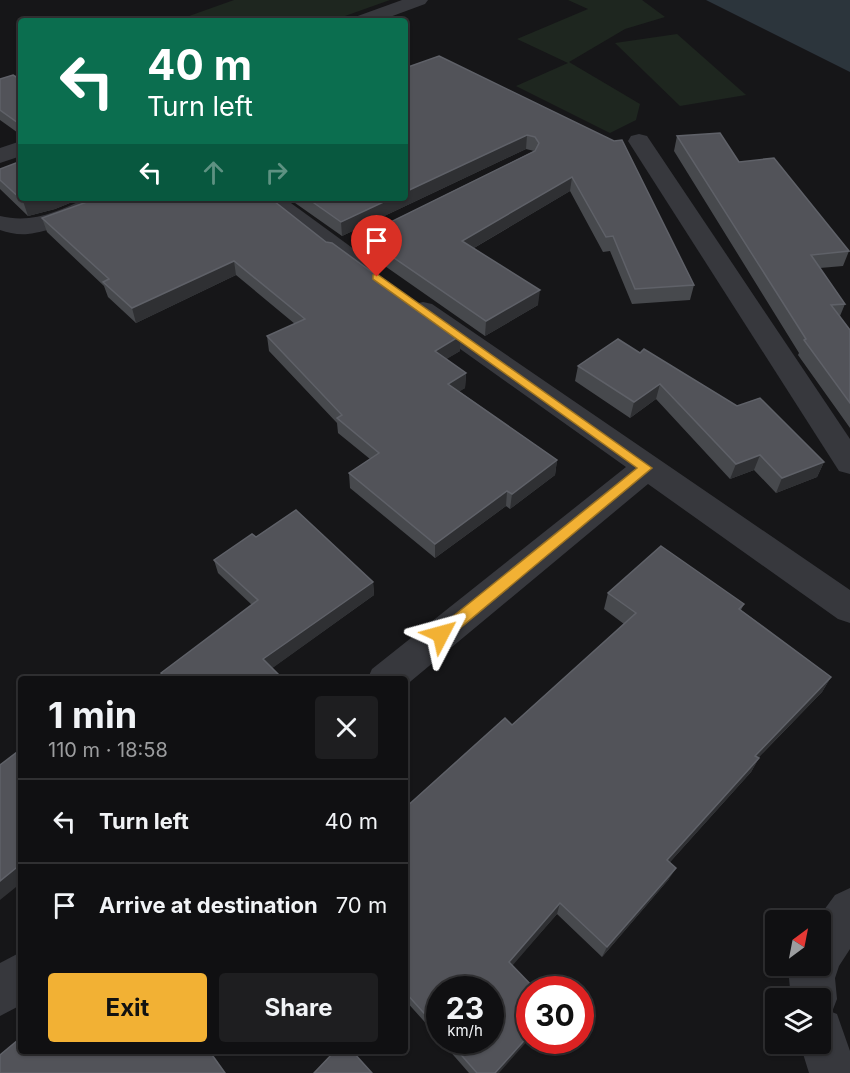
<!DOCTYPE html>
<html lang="en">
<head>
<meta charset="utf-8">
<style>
	:root { --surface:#101012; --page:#1e1e20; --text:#f1f3f6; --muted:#9c9d9f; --line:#303032; --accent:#f2b134 }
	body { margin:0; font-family:Inter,sans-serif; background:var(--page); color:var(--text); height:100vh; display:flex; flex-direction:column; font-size:22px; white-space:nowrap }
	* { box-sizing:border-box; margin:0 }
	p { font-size:20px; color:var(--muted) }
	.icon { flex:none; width:33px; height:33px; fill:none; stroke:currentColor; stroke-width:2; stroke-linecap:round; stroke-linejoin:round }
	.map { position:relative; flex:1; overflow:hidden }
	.details { position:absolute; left:18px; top:676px; width:390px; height:378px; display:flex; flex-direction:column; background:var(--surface); border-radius:6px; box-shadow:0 2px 4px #0004,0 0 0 2px var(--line) }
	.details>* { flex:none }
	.banner { position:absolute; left:18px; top:18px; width:390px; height:183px; border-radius:6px; box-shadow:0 2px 4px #0004,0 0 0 2px var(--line); background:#0b6e4f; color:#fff; overflow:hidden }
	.needle { width:39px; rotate:32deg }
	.buttons { position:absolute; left:765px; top:910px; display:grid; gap:12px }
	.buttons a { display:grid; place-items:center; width:66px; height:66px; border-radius:6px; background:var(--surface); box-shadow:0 2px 4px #0004,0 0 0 2px var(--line); font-size:30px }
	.speed { position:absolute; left:426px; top:976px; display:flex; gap:12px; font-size:30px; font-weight:700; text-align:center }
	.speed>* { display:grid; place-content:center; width:78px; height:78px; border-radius:50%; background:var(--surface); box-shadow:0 2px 4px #0004,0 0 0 2px var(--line); line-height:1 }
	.speed small { font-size:15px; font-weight:400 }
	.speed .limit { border:9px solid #d22; background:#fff; color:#111 }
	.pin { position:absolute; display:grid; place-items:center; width:51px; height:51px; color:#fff; margin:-62px -26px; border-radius:50% 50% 50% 0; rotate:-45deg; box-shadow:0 0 6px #0007 }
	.pin .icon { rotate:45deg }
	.me { position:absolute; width:66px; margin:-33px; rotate:51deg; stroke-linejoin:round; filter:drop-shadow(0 0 4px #0008) }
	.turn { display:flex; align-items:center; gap:21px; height:126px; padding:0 30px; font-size:27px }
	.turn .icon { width:78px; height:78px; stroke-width:2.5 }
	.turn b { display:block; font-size:42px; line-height:51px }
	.lanes { display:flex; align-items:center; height:57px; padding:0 30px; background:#0003; justify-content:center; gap:30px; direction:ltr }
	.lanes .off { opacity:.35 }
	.round { display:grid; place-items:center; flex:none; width:63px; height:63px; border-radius:6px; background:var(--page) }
	.headline { display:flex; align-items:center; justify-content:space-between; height:102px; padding:0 30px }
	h1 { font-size:36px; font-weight:700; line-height:45px }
	.cta { display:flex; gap:12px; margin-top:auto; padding:12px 30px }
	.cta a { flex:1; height:69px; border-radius:6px; background:var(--accent); color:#111; font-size:24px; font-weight:700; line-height:69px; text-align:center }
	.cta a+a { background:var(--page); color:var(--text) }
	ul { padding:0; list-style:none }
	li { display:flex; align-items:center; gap:18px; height:84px; padding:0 30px; border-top:2px solid var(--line) }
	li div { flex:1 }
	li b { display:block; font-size:22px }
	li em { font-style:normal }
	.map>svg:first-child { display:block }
	.green { fill:#1e261f }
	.water { fill:#2c353c }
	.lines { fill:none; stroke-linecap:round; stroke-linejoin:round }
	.minor { fill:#37383d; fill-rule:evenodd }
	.tertiary { fill:#37383d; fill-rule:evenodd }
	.wall { fill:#47494d }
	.shaded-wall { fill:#2f3033 }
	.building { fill:#525359; stroke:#5f6168; stroke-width:1.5 }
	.route { fill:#f2b134; stroke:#9d7322; stroke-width:1.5 }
</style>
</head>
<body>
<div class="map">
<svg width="850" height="1073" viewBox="0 0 850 1073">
	<rect width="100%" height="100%" fill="#161618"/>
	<g class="green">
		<path d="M234,0H390L331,21H175Z"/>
		<path d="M568,0H642L665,17L625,29L569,62L640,104L636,120L610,133L516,86L568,63L517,39L588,9Z"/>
		<path d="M677,34L746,95L680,106L615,43Z"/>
	</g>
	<path class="water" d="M706,0H850V72Z"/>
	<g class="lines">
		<g class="minor">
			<path d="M639,134L647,136L850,439V474L839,471L628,141L631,136Z"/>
			<path d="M87,198H119C109,213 47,232 28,234C18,235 9,233 0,230V216C33,224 58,211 87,198Z"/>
			<path d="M257,198H284L373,263L377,268L373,273L364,276L355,273L261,203Z"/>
			<path d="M423,302L432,304L850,590V623L838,619L648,484L405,686V680H367L372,669L626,467L414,316L410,310L414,304Z"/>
			<path d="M850,888V949L839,966L835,978L837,999L832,1012L837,1014L850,1051V1073H809L800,1044H820V999H791L789,978L793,966H820V921H816L835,895Z"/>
			<path d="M21,952V1005L0,1016V963Z"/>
		</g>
		<g class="tertiary">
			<path d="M402,0H428L425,4L379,21H353L355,17Z"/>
			<path d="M21,141V156L0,163V148Z"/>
		</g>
	</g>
	<g class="wall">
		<path d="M405,68L614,141L694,285L690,300L632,304L610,251L603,252L570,191L474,248L538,305L485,336L362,250V236L534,151L526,149L342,236L288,198H405Z"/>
		<path d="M0,79L21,80V135L0,120Z"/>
		<path d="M677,136L739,162L849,251L843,266L820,268L845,304L840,316L850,330V428L798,355L799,353L674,151Z"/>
		<path d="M0,169L21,198H82L55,209L28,216L0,189Z"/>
		<path d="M98,198L460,351L446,359L466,373L465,388L459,391L557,460L555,475L510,509L506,506L435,558L350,488L349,473L370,459L338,433L337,423L269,351L267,336L295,324L236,275L136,323L108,297L104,286L47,232L42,218Z"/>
		<path d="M640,353L824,462L817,477L776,493L754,470L730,479L656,399L630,418L575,381L578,366Z"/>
		<path d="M256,537L373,582L374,595L272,668L280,680H164L161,673L252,605L218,573L214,560Z"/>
		<path d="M608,593L744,604L741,610L831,677L822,692L758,758H759L751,772L670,862L669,879L602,957L557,914L512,965L499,1073H469L441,1041H490L440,990V1039L405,1000V808L512,725L624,624L604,609Z"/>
	</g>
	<g class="shaded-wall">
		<path d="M527,135L526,149L342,236L341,222L392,198H405V192Z"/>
		<path d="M572,177L570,191L462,255V241Z"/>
		<path d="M36,198H82L55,209L28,216L23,201Z"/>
		<path d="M234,261L236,275L136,323L132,308Z"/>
		<path d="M540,290L538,305L485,336L486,321Z"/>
		<path d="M460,336V351L435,366V351Z"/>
		<path d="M466,373L465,388L448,399V384Z"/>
		<path d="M660,384L656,399L630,418L634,402Z"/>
		<path d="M760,455L754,470L730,479L736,464Z"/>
		<path d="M557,460L555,475L510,509L512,494Z"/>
		<path d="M824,462L817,477L776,493L782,478Z"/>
		<path d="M507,491L506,506L435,558V544Z"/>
		<path d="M373,582L374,595L267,672L263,659Z"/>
		<path d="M278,674L280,680H271Z"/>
		<path d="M831,677L822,692L747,769L755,756Z"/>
		<path d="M759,758L751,772L661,872L667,860Z"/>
		<path d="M21,864V883L0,900V881Z"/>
		<path d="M676,868L669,879L602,957L607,947Z"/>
		<path d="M560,903L557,914L507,972L509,962Z"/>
		<path d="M530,1034V1038L499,1073H495Z"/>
		<path d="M210,1052H211L226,1073H225Z"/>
	</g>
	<g class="building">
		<path d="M439,56L614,141L622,140L694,285L635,289L613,236L606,237L572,177L462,241L540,290L486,321L362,236L535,151L539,143L535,137L527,135L405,192V68Z"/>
		<path d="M13,75L21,80V125L0,110V79Z"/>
		<path d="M720,133L739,162L774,158L849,251L811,255L845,304L831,305L850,330V403L804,340L806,339L677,136Z"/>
		<path d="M21,161V198H36L23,201L0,180V169Z"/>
		<path d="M98,198H270L326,242L332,243L460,336L435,351L466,373L448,384L557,460L512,494L507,491L435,544L349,473L379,453L337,418L342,415L267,336L305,319L234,261L132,308L103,282L109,279L42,218Z"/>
		<path d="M307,198H392L341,222Z"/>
		<path d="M618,339L640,353L644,349L737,406L760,398L824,462L782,478L760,455L736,464L660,384L634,402L578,366Z"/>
		<path d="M296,510L373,582L263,659L278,674L271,680H168L161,673L258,600L214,560L252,534L256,537Z"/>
		<path d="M661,546L744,604L739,609L831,677L755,756L759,758L667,860L676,868L607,947L560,903L509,962L536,990H530V1034L495,1073H477L449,1041H490V990H440V1031L405,992V808L505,718L512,725L636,613L608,593Z"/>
		<path d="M21,749V864L0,881V765Z"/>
		<path d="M18,1040L20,1042L21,1041V1052H210L225,1073H0V1055Z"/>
		<path d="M334,1052H353L372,1073H314Z"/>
	</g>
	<path class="route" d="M377,274L652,468L447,639L441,640L436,639L434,634L436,630L637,468L373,279V275Z"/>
</svg>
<div class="buttons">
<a><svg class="needle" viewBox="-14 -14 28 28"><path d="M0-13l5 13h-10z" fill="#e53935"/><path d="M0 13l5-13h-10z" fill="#9c9d9f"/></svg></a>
<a><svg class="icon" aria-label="layers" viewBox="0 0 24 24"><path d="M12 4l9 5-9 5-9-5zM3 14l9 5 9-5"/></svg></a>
</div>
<div class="speed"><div>23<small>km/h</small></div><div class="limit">30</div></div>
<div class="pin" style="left:377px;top:277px;background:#d93025"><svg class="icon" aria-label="arrive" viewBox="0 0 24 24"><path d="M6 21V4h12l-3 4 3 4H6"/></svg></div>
<svg class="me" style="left:441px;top:634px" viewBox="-20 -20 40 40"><path d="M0-17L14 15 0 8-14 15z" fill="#f2b134" stroke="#fff" stroke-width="4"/></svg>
<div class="banner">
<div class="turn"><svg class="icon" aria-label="left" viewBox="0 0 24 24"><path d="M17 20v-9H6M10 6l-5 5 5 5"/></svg><div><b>40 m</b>Turn left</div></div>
<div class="lanes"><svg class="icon" aria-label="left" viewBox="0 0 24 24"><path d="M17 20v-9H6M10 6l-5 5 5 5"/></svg><svg class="icon off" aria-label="ahead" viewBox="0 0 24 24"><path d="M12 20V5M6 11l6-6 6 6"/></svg><svg class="icon off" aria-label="right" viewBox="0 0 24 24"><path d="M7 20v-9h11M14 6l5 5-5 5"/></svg></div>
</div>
<section class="details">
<div class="headline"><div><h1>1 min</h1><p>110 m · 18:58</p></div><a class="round"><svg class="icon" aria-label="close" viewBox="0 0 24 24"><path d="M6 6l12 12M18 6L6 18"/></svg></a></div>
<ul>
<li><svg class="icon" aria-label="left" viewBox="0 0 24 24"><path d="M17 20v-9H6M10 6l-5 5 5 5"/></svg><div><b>Turn left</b></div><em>40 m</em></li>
<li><svg class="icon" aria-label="arrive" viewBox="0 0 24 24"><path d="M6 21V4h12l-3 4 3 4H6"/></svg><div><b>Arrive at destination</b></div><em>70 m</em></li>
</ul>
<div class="cta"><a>Exit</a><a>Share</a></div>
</section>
</div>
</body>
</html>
